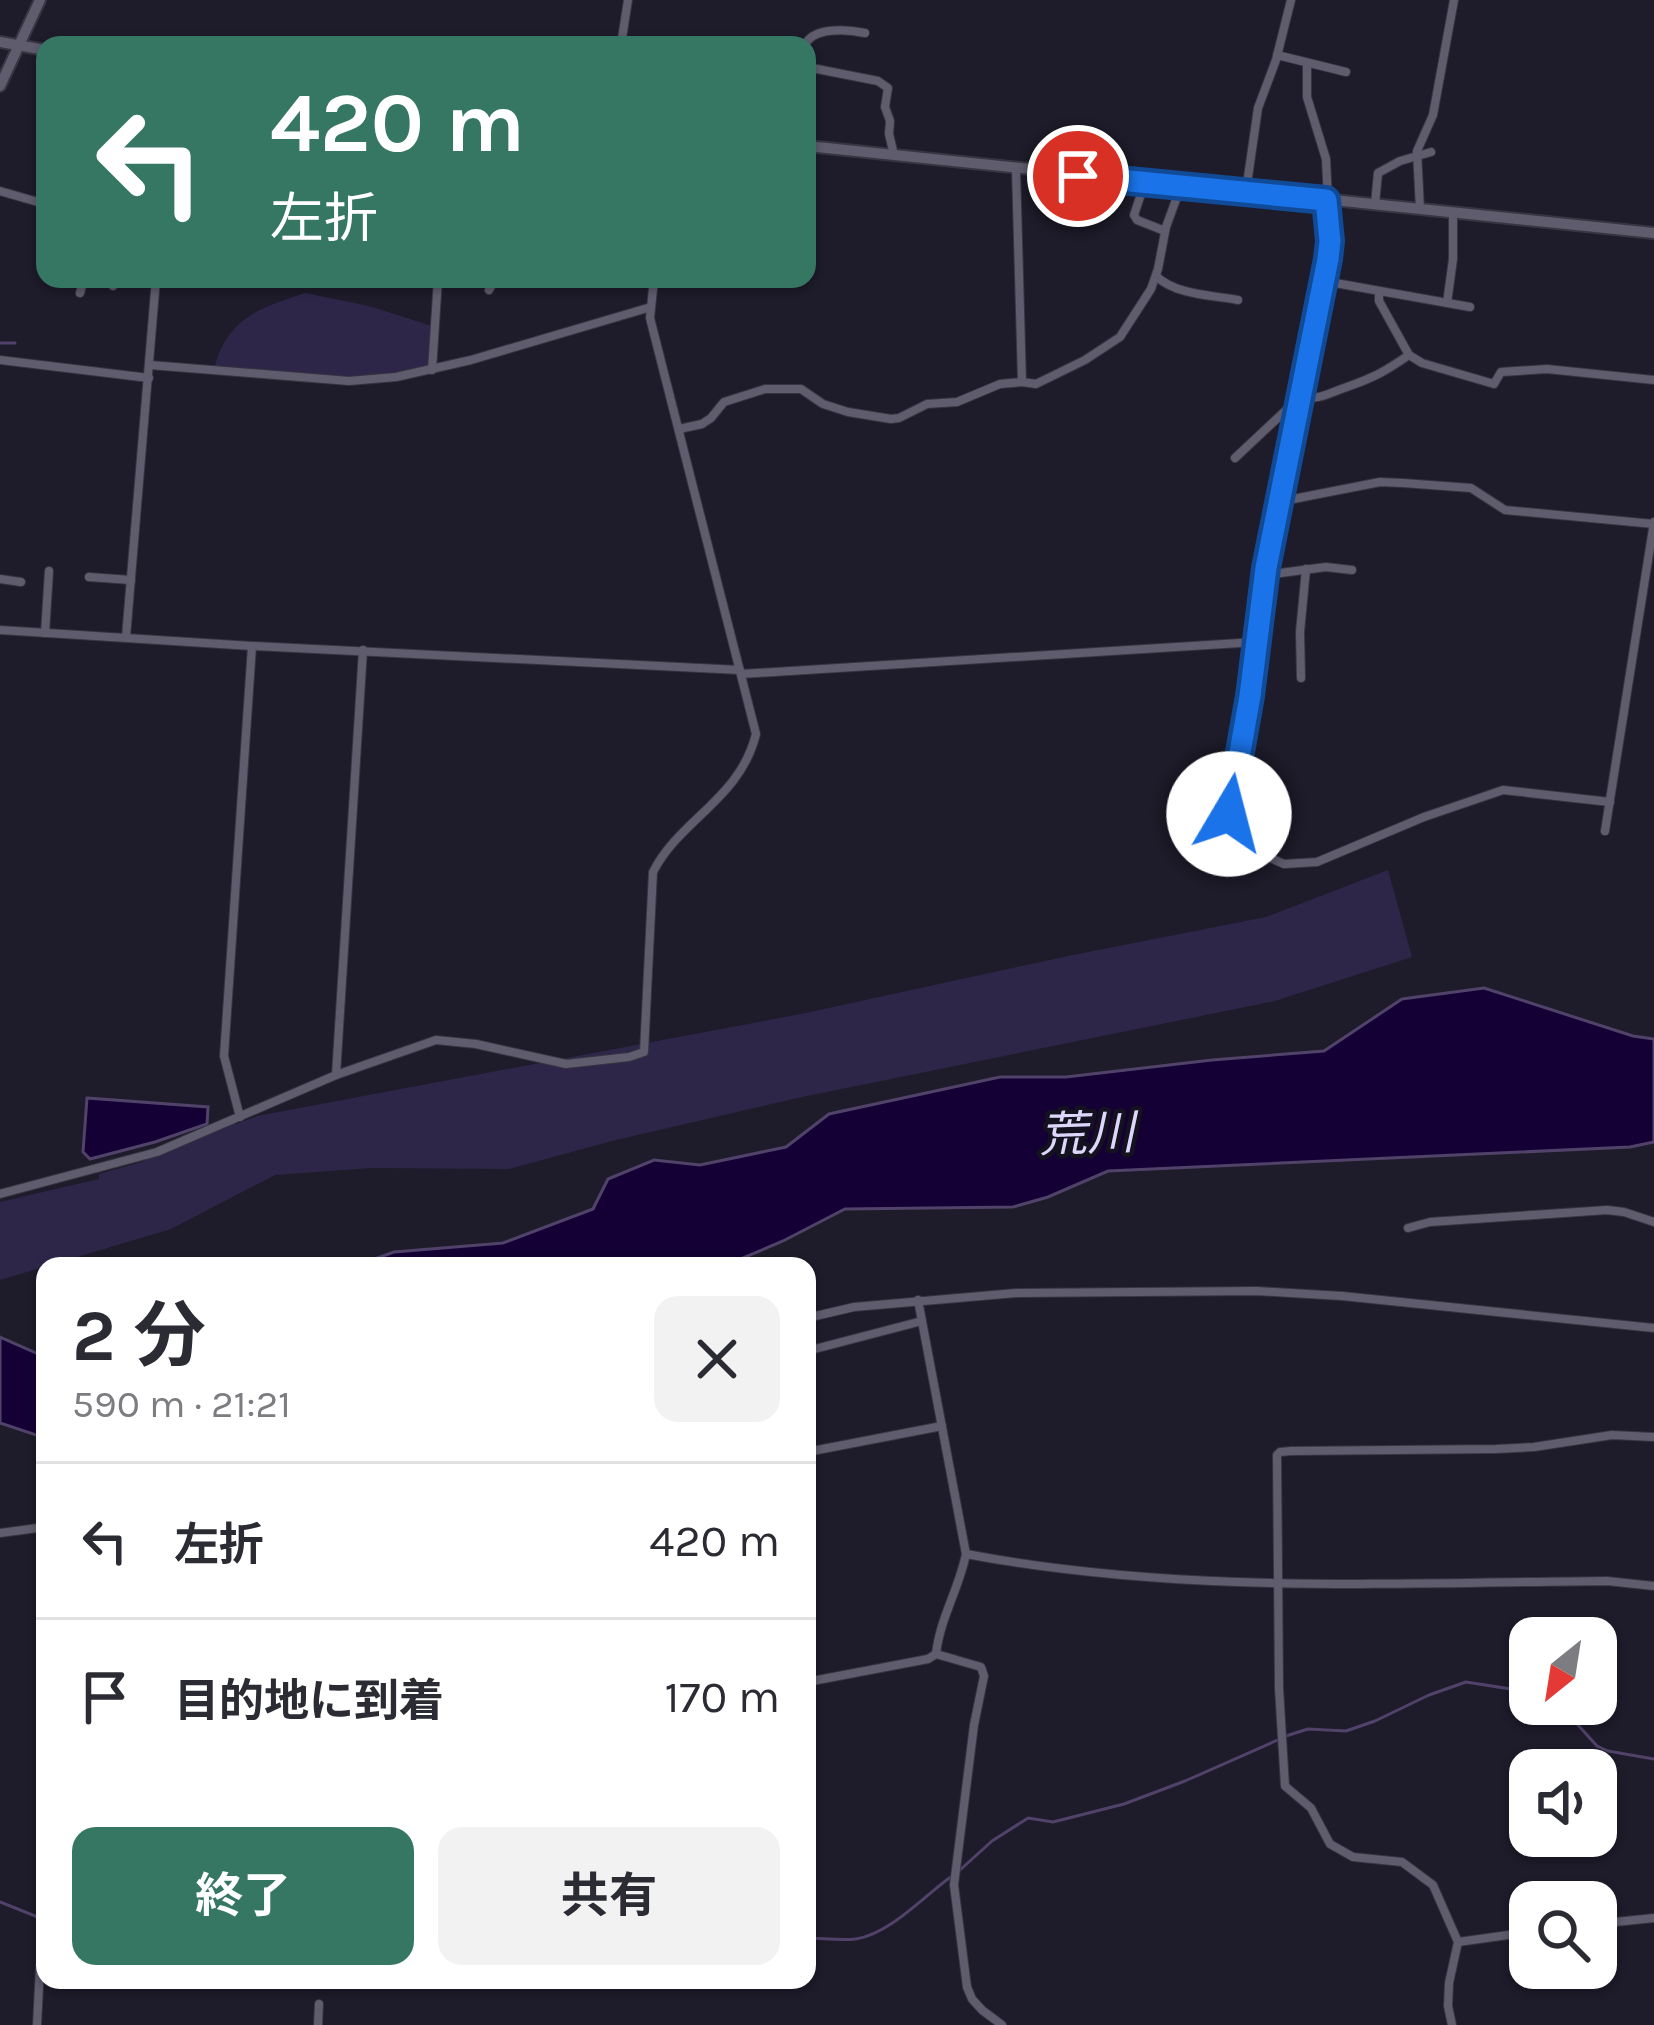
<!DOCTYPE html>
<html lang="ja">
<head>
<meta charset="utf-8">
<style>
	:root { --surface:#fff; --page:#f2f2f3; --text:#2b2b33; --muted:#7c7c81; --line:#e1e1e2; --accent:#367764 }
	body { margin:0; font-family:Karla,"Noto Sans JP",sans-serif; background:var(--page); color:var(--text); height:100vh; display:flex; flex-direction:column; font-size:45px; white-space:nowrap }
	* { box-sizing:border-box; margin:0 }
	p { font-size:39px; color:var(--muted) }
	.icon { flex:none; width:66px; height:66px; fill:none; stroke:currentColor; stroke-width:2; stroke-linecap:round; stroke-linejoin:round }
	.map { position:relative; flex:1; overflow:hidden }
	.panel { position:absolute; left:36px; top:1257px; width:780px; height:732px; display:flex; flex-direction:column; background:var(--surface); border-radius:24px; box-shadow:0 3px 9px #0004 }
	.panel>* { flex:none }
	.banner { position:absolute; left:36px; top:36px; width:780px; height:252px; border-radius:24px; box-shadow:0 3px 9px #0004; background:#367764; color:#fff; overflow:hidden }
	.needle { width:78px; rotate:210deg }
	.fabs { position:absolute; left:1509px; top:1617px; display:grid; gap:24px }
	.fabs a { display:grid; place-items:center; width:108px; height:108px; border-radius:24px; background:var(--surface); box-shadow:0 3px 9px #0004; font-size:60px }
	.pin { position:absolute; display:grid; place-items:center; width:102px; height:102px; color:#fff; margin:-51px; border:6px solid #fff; border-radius:50%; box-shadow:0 3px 12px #0007 }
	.me { position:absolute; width:132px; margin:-66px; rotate:8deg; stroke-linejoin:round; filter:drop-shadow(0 0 9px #0008) }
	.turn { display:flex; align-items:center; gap:42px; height:252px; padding:0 36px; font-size:54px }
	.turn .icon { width:156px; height:156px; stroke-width:2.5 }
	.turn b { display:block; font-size:84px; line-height:102px }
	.round { display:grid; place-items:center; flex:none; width:126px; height:126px; border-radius:24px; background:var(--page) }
	.head { display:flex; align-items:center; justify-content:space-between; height:204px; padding:0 36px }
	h1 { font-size:72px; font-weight:700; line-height:90px }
	.button { display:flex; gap:24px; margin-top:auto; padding:24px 36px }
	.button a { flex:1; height:138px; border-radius:24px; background:var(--accent); color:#fff; font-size:48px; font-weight:700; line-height:138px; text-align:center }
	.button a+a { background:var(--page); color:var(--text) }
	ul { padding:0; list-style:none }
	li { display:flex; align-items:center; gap:36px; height:156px; padding:0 36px; border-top:3px solid var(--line) }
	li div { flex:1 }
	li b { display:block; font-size:45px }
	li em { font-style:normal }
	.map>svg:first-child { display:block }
	.green { fill:#2e2648 }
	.water { fill:#140034; stroke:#51426a; stroke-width:3 }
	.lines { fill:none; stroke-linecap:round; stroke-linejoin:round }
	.stream { stroke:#51426a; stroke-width:3 }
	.minor-casing { stroke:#373541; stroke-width:10 }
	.tertiary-casing { stroke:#373541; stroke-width:14 }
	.minor { stroke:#5f5c6e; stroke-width:8 }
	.tertiary { stroke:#5f5c6e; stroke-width:10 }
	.route-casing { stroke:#114b97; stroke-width:30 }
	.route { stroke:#1a73e8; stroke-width:21 }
	.labels { text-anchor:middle; stroke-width:9; stroke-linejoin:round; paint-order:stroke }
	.water-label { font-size:48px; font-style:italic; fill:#ddd7fc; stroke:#151220 }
</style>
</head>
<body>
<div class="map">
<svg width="1654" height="2025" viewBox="0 0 1654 2025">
	<rect width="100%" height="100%" fill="#1e1b2a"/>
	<g class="green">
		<path d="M305,293L369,306L432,326L430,368C352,383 293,374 215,366C228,317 261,308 305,293Z"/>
		<path d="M1388,870L1412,957L1275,1001L802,1097L612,1141L509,1169L370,1168L275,1175L171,1229L0,1280V1202L99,1179V1174L142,1162L226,1123L236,1124L257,1116L801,1014L1068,956L1266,917Z"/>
	</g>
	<g class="water">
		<path d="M1484,988L1633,1036L1654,1039V1142L1630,1147L1108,1171L1048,1197L1013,1207L845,1209L783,1241L724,1266H355L394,1252L503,1243L593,1209L608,1179L654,1160L700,1165L786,1147L829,1114L1000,1077H1066L1212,1060L1324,1051L1402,999Z"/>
		<path d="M87,1098L208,1107L207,1124L155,1142L90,1159L83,1152Z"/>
		<path d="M0,1337L45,1357V1438L0,1423Z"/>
	</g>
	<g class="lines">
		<g class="stream">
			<path d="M0,343H15"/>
			<path d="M1559,1704L1597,1746L1608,1751L1654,1759"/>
			<path d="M960,1870L992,1841L1028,1818L1053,1822L1124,1804L1185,1781L1289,1735L1308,1729L1346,1731L1375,1721L1429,1695L1466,1682L1530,1692"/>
			<path d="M0,1902L45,1920"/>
			<path d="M807,1938C822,1938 840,1941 856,1939C890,1934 925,1895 952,1876"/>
		</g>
		<g class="minor-casing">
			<g id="minor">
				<path d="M621,45L628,0"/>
				<path d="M805,45C813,27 846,29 865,33"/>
				<path d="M1277,55L1346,72"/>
				<path d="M1307,63V97L1326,159L1328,201"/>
				<path d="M807,67L878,81L888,88L885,107L890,121L889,134L894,155"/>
				<path d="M1016,169L1022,382"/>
				<path d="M1145,182L1134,215L1137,220L1165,231"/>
				<path d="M0,191L45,204"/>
				<path d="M1246,191L1258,108L1276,60L1291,0"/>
				<path d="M1375,204L1378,173L1400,161L1431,152"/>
				<path d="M1420,209L1417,151L1433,115L1454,0"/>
				<path d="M1156,276C1176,295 1211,295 1238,300"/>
				<path d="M1324,281L1470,307"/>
				<path d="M113,286L114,279"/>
				<path d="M489,290L495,279"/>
				<path d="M1379,292V301L1409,355L1422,363L1494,384L1501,372L1547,369L1654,380"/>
				<path d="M80,293L84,279"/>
				<path d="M1447,303L1453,259V213"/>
				<path d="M0,360L149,378"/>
				<path d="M150,365L349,381L396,377L471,360L651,307"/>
				<path d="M432,370L438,279"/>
				<path d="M679,429L702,424L711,418L724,402L765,389H801L823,404L848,412L891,419L899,418L927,404L957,402L1000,384L1022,382L1036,384L1085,360L1120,337L1151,289L1158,269L1166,227L1181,186"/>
				<path d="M1235,458L1299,398C1323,399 1326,394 1347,387C1375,377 1384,372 1409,355"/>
				<path d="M1278,502L1380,482L1403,483L1471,488L1505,510L1654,524"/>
				<path d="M1265,575L1326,567L1352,570"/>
				<path d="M89,577L131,580"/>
				<path d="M0,579L21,582"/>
				<path d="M0,630L252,646L740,670"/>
				<path d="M45,633L49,571"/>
				<path d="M126,637L156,279"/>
				<path d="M741,674L1256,642"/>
				<path d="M1301,678L1300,632L1306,569"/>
				<path d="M1208,786L1214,801L1229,815L1257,852L1284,864L1317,862L1424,817L1503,790L1610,802"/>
				<path d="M1229,815L1250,696L1266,568L1328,259L1331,241L1326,200"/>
				<path d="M1605,831L1654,522"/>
				<path d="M336,1075L363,650"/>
				<path d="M240,1117L224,1056L252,646"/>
				<path d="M0,1194L157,1152L336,1075L436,1040L476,1044L566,1064L629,1057L644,1052L653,872C680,819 740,799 756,734L650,318L654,279"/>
				<path d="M1408,1228L1430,1222L1607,1210L1624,1212L1654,1222"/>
				<path d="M918,1300L966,1554C959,1589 940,1618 936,1654L981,1667L984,1676L974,1725L954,1885L967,1987L972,1999L982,2010L1002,2025"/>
				<path d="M807,1318L854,1307L1016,1293L1257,1291L1342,1296L1654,1328"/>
				<path d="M807,1351L922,1321"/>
				<path d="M807,1452L942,1426"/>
				<path d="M0,1533L45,1527"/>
				<path d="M966,1554C1178,1594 1392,1583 1607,1581L1654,1586"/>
				<path d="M807,1682L928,1659L936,1654"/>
				<path d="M1596,1924L1654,1918"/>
				<path d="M1458,1942L1530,1932"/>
				<path d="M37,2025L40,1967L45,1939"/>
				<path d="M318,2025L319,2004"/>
				<path d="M1452,2025L1448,2006L1449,1983L1458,1942L1433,1885L1402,1862L1353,1857L1330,1844L1311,1808L1285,1786L1279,1688L1277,1455L1280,1452L1291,1451L1496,1449L1534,1447L1612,1435L1654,1437"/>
			</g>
		</g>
		<g class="tertiary-casing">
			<g id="tertiary">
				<path d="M0,42L45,50"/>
				<path d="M0,86L40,0"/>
				<path d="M807,146L1654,233"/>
			</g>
		</g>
		<use href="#minor" class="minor"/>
		<use href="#tertiary" class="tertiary"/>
	</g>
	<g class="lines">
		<g class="route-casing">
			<path id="route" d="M1078,176L1326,200L1330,241L1328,259L1266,568L1250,696L1229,814"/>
		</g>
		<use href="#route" class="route"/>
	</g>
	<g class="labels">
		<g class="water-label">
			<text transform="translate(1087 1133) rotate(-2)" y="17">荒川</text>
		</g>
	</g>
</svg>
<div class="fabs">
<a><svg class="needle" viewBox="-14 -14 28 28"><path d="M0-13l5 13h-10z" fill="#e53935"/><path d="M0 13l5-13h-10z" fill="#7c7c81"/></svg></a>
<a><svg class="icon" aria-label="sound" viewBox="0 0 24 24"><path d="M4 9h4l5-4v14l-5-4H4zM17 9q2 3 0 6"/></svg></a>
<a><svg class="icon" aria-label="search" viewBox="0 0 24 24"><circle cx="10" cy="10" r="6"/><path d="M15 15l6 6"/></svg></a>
</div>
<div class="pin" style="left:1078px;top:176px;background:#d93025"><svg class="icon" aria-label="arrive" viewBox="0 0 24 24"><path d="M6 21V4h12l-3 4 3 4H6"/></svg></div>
<svg class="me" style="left:1229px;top:814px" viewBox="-20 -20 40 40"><circle r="19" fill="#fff"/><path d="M0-13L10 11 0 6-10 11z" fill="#1a73e8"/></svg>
<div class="banner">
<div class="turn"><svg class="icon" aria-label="left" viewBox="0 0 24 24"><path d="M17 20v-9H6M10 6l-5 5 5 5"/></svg><div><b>420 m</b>左折</div></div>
</div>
<section class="panel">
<div class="head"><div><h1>2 分</h1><p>590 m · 21:21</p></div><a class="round"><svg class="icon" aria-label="close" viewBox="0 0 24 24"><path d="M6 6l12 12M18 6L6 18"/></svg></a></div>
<ul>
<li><svg class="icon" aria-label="left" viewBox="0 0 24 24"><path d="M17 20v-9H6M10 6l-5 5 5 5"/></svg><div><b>左折</b></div><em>420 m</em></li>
<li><svg class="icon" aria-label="arrive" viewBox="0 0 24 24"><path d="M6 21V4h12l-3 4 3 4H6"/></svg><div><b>目的地に到着</b></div><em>170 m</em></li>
</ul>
<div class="button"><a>終了</a><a>共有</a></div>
</section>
</div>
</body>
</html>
